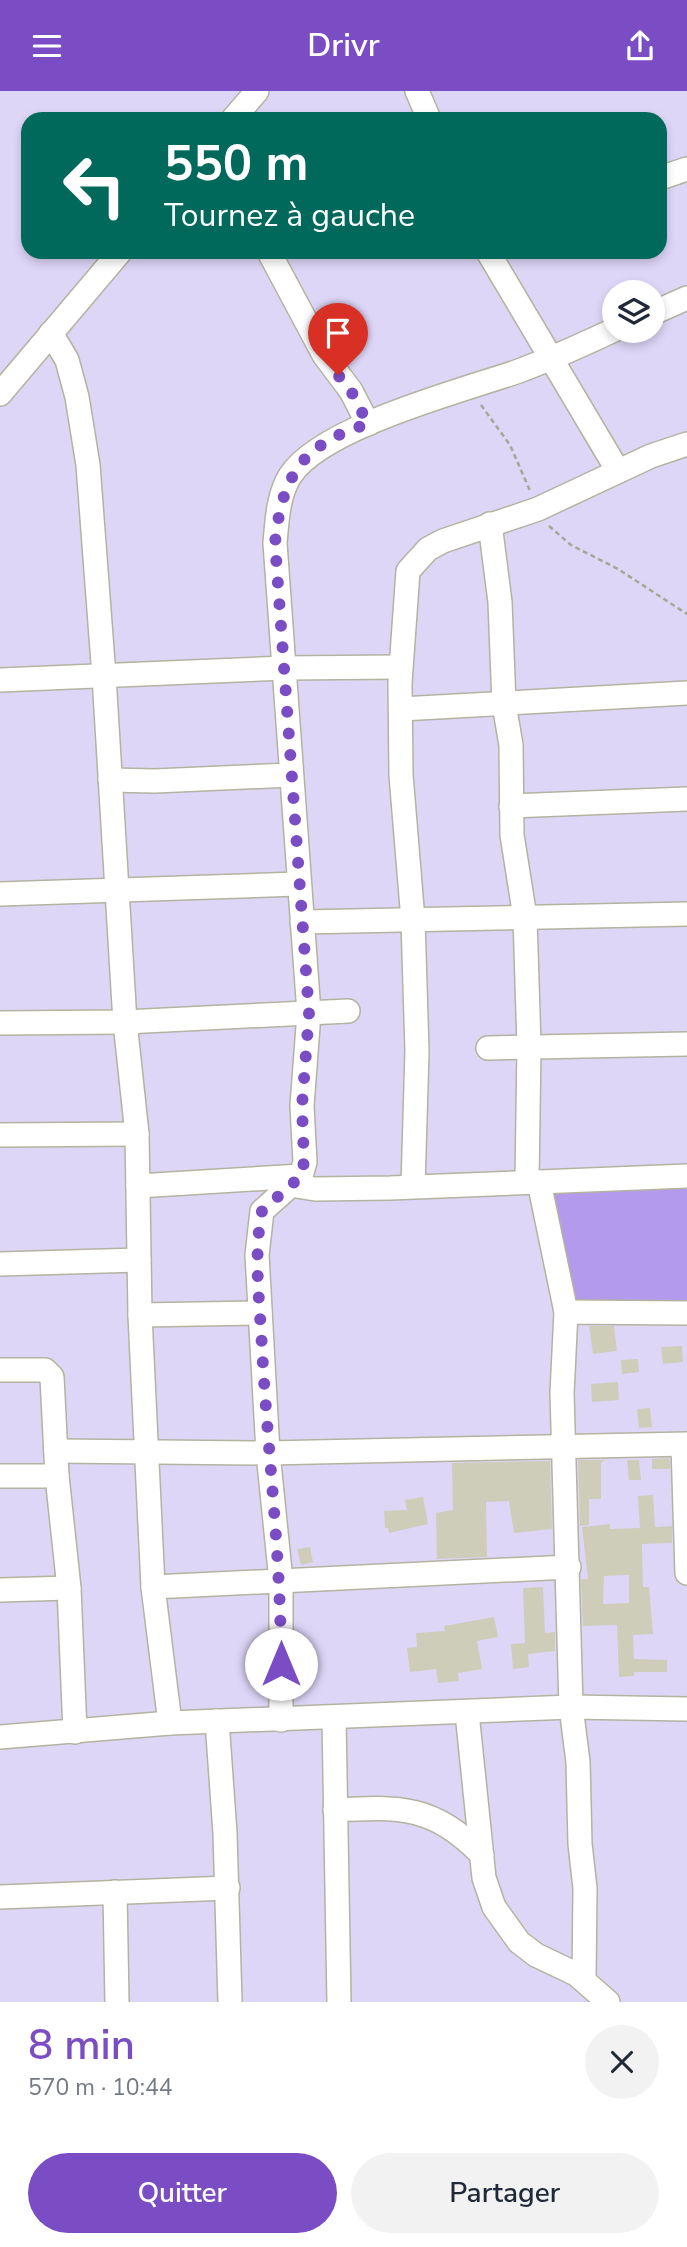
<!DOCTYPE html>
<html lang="fr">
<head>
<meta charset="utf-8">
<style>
	:root { --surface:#fff; --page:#f2f2f3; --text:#1f2937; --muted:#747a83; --accent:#7a4dc5 }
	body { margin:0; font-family:"Nunito Sans",sans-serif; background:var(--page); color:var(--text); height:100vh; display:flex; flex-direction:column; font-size:26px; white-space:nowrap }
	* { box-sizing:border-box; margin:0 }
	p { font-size:23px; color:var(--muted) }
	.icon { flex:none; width:38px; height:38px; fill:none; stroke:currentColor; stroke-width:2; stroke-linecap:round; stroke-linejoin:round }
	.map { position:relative; height:1911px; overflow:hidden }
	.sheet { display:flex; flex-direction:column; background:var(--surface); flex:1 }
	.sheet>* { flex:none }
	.guide { position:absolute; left:21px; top:21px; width:646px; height:147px; border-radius:21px; box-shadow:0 4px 10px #0003; background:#00695c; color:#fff; overflow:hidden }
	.controls { position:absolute; left:602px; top:189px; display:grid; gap:14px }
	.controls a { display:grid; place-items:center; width:63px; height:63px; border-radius:50%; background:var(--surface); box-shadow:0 4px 10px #0003; font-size:35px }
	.pin { position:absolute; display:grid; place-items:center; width:60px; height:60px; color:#fff; margin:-72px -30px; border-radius:50% 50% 50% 0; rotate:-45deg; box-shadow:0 0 7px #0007 }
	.pin .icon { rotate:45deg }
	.me { position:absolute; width:77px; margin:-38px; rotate:0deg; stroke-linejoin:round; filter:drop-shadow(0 0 5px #0008) }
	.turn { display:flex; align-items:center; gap:24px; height:147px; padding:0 28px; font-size:32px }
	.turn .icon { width:91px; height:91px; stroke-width:2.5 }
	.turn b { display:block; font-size:49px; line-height:60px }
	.round { display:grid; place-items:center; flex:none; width:74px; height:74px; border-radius:37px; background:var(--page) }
	.headline { display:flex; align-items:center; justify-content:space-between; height:119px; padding:0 28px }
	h1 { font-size:42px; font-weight:600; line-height:52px; color:var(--accent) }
	.primary-button { display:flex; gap:14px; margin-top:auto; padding:14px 28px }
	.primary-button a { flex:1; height:80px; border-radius:42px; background:var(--accent); color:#fff; font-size:28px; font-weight:600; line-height:80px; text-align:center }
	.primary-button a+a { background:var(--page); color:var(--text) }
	header { display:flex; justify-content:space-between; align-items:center; height:91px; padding:0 28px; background:var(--accent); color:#fff; font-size:32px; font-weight:600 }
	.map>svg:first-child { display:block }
	.green { fill:#ded6f7; fill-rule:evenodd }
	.forest { fill:#b39aed }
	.building { fill:#cecdb9; fill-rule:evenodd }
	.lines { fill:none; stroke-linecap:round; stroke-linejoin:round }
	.minor-casing { stroke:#b4b3a0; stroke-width:26 }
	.path { stroke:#a7a696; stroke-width:2.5; stroke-dasharray:5 3.5; stroke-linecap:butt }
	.minor { stroke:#fff; stroke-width:23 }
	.route { stroke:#7a4dc5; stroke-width:12; stroke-dasharray:0 21.6 }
</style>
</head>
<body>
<header><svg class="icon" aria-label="menu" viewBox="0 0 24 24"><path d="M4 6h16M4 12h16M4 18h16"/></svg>Drivr<svg class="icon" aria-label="share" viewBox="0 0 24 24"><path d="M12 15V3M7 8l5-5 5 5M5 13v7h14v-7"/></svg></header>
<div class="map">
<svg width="687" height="1911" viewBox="0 0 687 1911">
	<rect width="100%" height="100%" fill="#f0efdb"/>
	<path class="green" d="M0,0H687V1911H0ZM28,28H660V161H28ZM614,201H653V240H614Z"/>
	<path class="forest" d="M687,1092V1217H569L545,1097Z"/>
	<g class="building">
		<path d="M589,1235H614L617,1260L593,1263Z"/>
		<path d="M682,1255L683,1271L663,1273L661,1256Z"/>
		<path d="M638,1268L639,1281L622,1283L621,1269Z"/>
		<path d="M618,1291L619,1309L592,1311L591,1293Z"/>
		<path d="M650,1317L652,1336L639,1337L637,1318Z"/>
		<path d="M669,1367L670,1378H652V1368Z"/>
		<path d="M578,1369H605L601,1372V1408H589V1434L580,1435Z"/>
		<path d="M627,1369H639L641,1389H629Z"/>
		<path d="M550,1370L552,1438L514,1442L509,1410L486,1411L487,1466L437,1468L436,1422L453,1419L452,1372Z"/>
		<path d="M653,1404L655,1436L672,1435V1452L642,1453L643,1496H649L653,1543L633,1544L634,1568L667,1569V1581H634V1585L619,1586L617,1534L583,1535L581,1488H588L582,1436L610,1433V1438L640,1437L638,1405ZM629,1484V1512L603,1513L604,1485Z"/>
		<path d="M423,1406L428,1433L389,1442L388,1437H385L384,1420L407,1419L405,1409Z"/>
		<path d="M310,1456L313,1471L301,1474L297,1458Z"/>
		<path d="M543,1496L545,1542L555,1541V1560L528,1563L529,1576L513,1578L511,1553L525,1552L523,1497Z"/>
		<path d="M494,1526L498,1546L477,1550L482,1578L458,1582L459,1590L438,1592L436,1578L410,1581L407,1557L417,1556L416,1542L445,1540L444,1535Z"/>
	</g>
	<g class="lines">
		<g class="minor-casing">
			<g id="minor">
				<path d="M417,0L429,28"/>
				<path d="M233,28L257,0"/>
				<path d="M660,87L687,78"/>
				<path d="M269,161L324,264L351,300L368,333"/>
				<path d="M488,161L618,380"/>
				<path d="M653,222L687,207"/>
				<path d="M51,242L67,269L77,306L88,374L104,585L125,931L137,1043L140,1224L153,1496L170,1632"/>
				<path d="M0,303L120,161"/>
				<path d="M490,433L500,511L504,613L511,654L512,744L525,826L529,955L527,1090"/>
				<path d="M0,589L284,577L400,576"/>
				<path d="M401,618L687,602"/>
				<path d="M110,689L155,690L291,684"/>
				<path d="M511,715L687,708"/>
				<path d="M0,803L298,793"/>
				<path d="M302,831L687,823"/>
				<path d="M0,932L125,931L348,920"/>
				<path d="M488,957L687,953"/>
				<path d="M0,1044L137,1043"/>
				<path d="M539,1091L566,1221"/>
				<path d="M290,1094L315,1098L390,1097L687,1085"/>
				<path d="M138,1095L301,1085"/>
				<path d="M413,1095L417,960L413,829L401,684L400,592L408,480L428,458L443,450L538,418L651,365L687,353"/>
				<path d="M0,1173L139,1169"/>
				<path d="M140,1224L260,1222"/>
				<path d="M0,1279H45L52,1286L57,1385L69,1497L75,1641"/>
				<path d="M683,1354L687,1482"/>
				<path d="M56,1360L268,1362L687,1353"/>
				<path d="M0,1385H57"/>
				<path d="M153,1496L569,1476"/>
				<path d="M0,1499L69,1497"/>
				<path d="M467,1622L484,1787L494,1816L519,1851L536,1864L576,1883L608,1911"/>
				<path d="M334,1627L339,1911"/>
				<path d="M281,1629V1490L268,1362L257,1164L262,1120L301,1085L305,1071L302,1015L309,922L275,452C277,430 278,404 290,385C320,337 460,300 516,281C549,269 582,254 614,239"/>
				<path d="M217,1630L225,1742L230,1911"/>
				<path d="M0,1646L170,1632L571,1616L687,1618"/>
				<path d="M335,1719C401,1715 434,1715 482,1764"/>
				<path d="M115,1801L117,1911"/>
				<path d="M0,1806L228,1797"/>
				<path d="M584,1889L585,1797L580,1753L578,1671L571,1616L562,1302L566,1221L687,1222"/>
			</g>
		</g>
		<g class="path">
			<path d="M481,314L510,354L531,402"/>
			<path d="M549,435L571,454L618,478L687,523"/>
		</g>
		<use href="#minor" class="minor"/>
	</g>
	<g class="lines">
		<path class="route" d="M281,1573C281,1468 268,1363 262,1258C260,1212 253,1165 262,1120L301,1085L304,1071L302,1015L309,922L275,452C282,386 301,353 368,333L351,300L338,284"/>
	</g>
</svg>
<div class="controls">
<a><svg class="icon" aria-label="layers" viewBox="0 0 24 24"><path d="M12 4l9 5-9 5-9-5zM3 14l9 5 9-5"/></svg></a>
</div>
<div class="pin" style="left:338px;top:284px;background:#d93025"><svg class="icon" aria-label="arrive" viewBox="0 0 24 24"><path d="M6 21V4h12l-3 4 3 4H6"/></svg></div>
<svg class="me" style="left:281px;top:1573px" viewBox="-20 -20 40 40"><circle r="19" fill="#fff"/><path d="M0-13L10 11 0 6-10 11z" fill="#7a4dc5"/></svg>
<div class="guide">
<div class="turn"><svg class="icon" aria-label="left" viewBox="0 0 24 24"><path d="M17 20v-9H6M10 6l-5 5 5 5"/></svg><div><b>550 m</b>Tournez à gauche</div></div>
</div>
</div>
<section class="sheet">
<div class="headline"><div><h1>8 min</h1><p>570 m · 10:44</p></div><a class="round"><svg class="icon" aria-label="close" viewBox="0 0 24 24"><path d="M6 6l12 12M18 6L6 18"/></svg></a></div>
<div class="primary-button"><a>Quitter</a><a>Partager</a></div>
</section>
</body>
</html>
